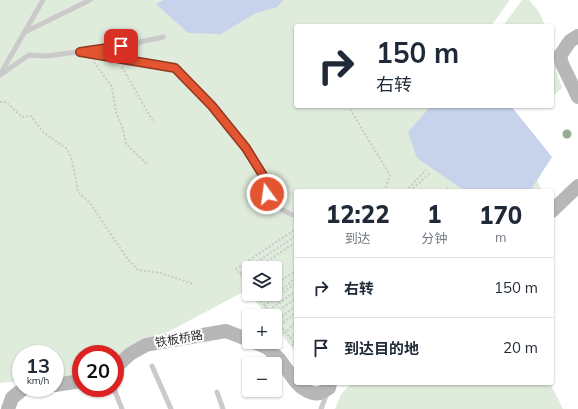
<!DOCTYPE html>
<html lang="zh">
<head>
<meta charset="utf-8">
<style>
	:root { --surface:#fff; --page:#f6f6f7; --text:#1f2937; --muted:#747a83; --line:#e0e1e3 }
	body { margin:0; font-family:Mulish,"Noto Sans SC",sans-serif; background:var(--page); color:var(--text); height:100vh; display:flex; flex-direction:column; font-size:15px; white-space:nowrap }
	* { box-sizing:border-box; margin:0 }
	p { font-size:13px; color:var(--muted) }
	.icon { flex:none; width:22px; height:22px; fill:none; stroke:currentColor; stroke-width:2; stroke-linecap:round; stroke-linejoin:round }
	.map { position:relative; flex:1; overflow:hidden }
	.drawer { position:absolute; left:294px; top:189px; width:260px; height:196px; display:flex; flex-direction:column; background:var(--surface); border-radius:4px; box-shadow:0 1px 3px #0004 }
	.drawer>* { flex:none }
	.top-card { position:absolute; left:294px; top:24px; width:260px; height:84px; border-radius:4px; box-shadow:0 1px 3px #0004; background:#fff; color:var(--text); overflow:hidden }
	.fabs { position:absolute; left:242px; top:261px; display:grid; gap:8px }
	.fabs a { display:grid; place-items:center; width:40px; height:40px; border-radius:4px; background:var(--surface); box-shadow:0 1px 3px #0004; font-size:20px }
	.speed { position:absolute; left:12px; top:345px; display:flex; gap:8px; font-size:20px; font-weight:700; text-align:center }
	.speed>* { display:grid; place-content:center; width:52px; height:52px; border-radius:50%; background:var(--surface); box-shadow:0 1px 3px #0004; line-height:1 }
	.speed small { font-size:10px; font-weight:400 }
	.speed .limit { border:6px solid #d22; background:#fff; color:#111 }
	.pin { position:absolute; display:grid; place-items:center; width:34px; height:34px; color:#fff; margin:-17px; border-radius:8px; box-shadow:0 2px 6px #0006 }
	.me { position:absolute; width:44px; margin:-22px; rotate:346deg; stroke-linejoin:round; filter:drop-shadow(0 0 3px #0008) }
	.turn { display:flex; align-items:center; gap:14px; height:84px; padding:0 16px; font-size:18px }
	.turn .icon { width:52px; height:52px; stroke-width:2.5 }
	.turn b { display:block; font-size:28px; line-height:34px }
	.eta { display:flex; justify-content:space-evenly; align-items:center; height:68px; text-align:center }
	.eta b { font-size:24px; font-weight:800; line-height:28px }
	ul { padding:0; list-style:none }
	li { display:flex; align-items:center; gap:12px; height:60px; padding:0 16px; border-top:1px solid var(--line) }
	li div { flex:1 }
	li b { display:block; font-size:15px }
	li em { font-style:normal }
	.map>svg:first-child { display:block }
	.green { fill:#dfebdb }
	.water { fill:#c7d3eb }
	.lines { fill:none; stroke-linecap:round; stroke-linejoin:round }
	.path { stroke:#cacaca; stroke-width:2; stroke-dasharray:2 2; stroke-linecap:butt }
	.lane { stroke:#cacaca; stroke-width:5 }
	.secondary { stroke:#b7b7b7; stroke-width:14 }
	.tree { fill:#98ac93 }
	.route-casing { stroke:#94371f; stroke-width:10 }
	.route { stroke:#e35530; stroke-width:7 }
	.labels { text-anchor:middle; stroke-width:4; stroke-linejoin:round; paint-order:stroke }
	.street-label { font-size:12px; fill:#2d2d2d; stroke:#fff }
</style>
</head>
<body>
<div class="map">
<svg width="578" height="409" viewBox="0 0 578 409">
	<rect width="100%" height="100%" fill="#fff"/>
	<g class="green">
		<path d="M0,0H510L491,26H296V106H505L541,189L538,191H296V353L275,326V316H267L250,294H275V268H249V292L247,290L115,360V354H81V377L55,378V354H21V381L0,383Z"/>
		<path d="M522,0H529L539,12L545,26H503Z"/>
		<path d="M552,42L555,51L556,70L562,88L552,97Z"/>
		<path d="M352,383H550L563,409H335L341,394Z"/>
	</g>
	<g class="water">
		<path d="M164,0H283L277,7L256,13L221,34L188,33L156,4Z"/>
		<path d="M431,106H511L552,157L530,191H465L417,158L408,132Z"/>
	</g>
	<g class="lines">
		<g class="path">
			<path d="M94,62L112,87L116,112L123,129L126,144L148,165"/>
			<path d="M122,67L154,123"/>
			<path d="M0,102H6L22,117L31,116L42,131L67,149L72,160L78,192L90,203L126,257L138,270L161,273L193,284"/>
			<path d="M348,106L390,175L385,191"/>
			<path d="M406,191L426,170"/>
			<path d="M410,191L430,173"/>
			<path d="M444,191L448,188"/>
			<path d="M257,268L296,242"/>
			<path d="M240,273L296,236"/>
			<path d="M243,277L249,273"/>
			<path d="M275,277L277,275"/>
			<path d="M275,284L296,271"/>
			<path d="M249,285L236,269L296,229"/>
			<path d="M275,293L288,285L296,276"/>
			<path d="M256,294L272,315"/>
			<path d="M257,297L261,294"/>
			<path d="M260,301L272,294"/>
			<path d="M264,306L296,283"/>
			<path d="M269,310L296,291"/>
			<path d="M273,315L296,298"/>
			<path d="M275,319L296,345"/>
			<path d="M275,321L296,306"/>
			<path d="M280,325L296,313"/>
			<path d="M284,333L296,323"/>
			<path d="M290,338L296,333"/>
			<path d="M292,345L296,342"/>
		</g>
		<g class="lane">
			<path d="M25,32L90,0"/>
			<path d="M80,52L175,68L212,106L246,148L264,177L267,194L276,206L288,213L296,216"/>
			<path d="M1,73L43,0"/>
			<path d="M0,75L29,55L47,56L121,46L163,37"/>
			<path d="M152,366L171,409"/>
			<path d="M114,389L122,409"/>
			<path d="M217,392L223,409"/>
			<path d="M321,409L327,393"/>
		</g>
		<g class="secondary">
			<path d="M578,36L570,41L560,56L562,64L578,97"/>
			<path d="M552,211L578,186"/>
			<path d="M254,342L268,348L280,360L296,382"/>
			<path d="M115,368L130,354L146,345L156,343L226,331L249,340"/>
			<path d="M297,383C302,389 312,395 320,393C323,392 326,389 329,388L330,383"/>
			<path d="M55,385L81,381"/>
			<path d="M8,409L12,398L24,388"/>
		</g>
	</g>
	<circle class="tree" cx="567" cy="134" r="4.5"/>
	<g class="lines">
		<g class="route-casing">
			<path id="route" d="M121,46L80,52L175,68L212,106L246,148L264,177L267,194"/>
		</g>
		<use href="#route" class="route"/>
	</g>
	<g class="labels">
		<g class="street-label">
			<text transform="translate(179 339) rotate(-10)" y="4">铁板桥路</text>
		</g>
	</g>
</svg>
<div class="fabs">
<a><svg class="icon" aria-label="layers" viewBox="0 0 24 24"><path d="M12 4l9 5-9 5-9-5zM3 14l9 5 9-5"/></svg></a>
<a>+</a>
<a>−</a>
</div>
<div class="speed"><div>13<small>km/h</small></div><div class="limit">20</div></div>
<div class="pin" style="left:121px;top:46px;background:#d93025"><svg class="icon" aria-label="arrive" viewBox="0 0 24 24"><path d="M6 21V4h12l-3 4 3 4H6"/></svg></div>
<svg class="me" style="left:267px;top:194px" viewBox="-20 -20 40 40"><circle r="17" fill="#e35530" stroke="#fff" stroke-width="3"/><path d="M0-11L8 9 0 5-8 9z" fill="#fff"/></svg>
<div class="top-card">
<div class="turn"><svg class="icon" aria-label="right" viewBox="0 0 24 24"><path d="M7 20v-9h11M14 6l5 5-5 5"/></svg><div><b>150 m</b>右转</div></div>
</div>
<section class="drawer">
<div class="eta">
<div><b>12:22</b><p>到达</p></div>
<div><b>1</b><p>分钟</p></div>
<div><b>170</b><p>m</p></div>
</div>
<ul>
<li><svg class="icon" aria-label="right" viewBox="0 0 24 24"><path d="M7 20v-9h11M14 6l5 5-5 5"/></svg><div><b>右转</b></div><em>150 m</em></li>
<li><svg class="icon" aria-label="arrive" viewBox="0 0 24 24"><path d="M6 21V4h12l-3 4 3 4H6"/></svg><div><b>到达目的地</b></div><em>20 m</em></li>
</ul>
</section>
</div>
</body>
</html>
